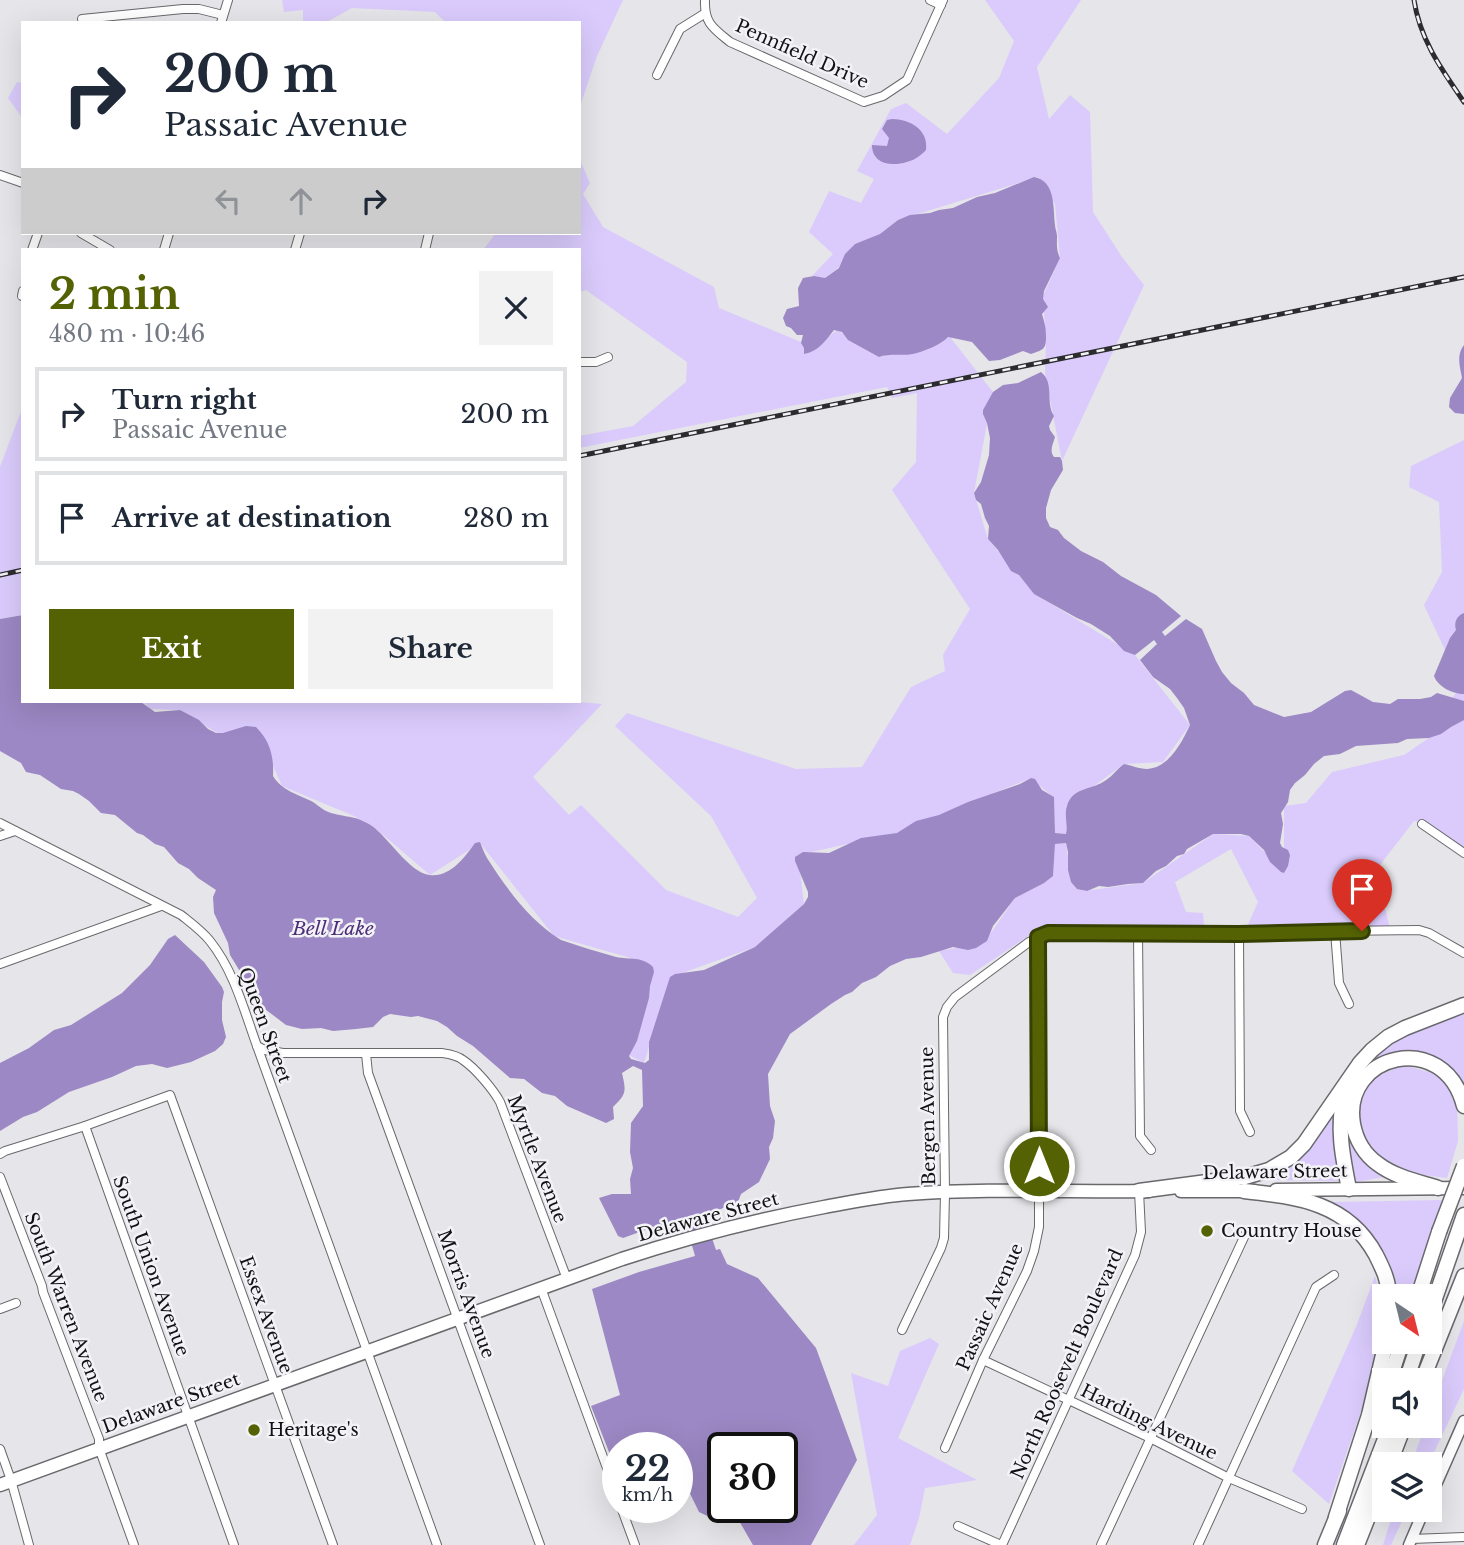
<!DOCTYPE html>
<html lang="en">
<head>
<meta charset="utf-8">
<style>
	:root { --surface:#fff; --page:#f2f2f3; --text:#1f2937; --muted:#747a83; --line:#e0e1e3; --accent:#546204 }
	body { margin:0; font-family:"Libre Baskerville",serif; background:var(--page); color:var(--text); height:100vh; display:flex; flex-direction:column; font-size:26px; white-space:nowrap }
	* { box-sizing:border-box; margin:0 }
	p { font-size:23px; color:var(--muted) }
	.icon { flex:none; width:38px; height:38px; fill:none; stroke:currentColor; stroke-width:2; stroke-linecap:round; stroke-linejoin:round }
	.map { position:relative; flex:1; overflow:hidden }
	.panel { position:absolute; left:21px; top:248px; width:560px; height:455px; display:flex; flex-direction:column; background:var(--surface); border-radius:0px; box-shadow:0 7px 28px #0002 }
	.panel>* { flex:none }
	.guide { position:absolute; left:21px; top:21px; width:560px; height:214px; border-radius:0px; box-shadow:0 7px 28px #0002; background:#fff; color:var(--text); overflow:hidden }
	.needle { width:46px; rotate:145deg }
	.tools { position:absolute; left:1372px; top:1284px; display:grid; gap:14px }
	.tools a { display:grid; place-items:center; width:70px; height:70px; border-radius:0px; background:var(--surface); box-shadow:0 7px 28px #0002; font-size:35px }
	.speed { position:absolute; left:602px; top:1432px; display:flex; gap:14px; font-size:35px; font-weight:700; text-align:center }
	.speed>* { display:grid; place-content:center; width:91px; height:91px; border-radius:50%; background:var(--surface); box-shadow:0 7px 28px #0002; line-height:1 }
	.speed small { font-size:18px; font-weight:400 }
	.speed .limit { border:4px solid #111; border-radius:10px; background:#fff; color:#111 }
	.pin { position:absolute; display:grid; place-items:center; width:60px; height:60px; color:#fff; margin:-72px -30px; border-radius:50% 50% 50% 0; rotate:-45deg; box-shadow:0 0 7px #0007 }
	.pin .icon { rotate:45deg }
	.me { position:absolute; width:77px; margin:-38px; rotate:0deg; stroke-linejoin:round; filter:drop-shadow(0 0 5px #0008) }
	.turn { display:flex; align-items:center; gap:24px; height:147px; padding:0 28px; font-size:32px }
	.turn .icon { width:91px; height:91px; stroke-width:2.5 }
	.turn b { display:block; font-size:49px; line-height:60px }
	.lanes { display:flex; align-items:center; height:66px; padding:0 28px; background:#0003; justify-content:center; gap:35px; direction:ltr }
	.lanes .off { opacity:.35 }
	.round { display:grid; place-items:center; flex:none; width:74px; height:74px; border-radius:0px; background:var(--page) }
	.summary { display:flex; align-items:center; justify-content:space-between; height:119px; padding:0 28px }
	h1 { font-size:42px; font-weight:700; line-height:52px; color:var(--accent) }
	.cta { display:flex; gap:14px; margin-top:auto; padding:14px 28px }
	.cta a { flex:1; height:80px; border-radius:0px; background:var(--accent); color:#fff; font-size:28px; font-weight:700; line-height:80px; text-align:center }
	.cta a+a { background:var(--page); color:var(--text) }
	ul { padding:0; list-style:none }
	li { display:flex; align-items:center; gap:21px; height:94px; margin:0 14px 10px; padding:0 14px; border:4px solid var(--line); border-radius:0px }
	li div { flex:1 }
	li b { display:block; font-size:26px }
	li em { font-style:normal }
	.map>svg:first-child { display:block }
	.green { fill:#dacbfc }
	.water { fill:#9c88c4; fill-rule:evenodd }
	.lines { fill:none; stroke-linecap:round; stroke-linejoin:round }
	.street-casing { stroke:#69686c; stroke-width:10 }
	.secondary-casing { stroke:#69686c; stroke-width:13 }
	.primary-casing { stroke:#69686c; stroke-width:15 }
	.highway-casing { stroke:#69686c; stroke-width:17 }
	.street { stroke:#fff; stroke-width:8 }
	.secondary { stroke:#fff; stroke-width:10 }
	.primary { stroke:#fff; stroke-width:12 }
	.highway { stroke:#fff; stroke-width:14 }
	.rail-casing { stroke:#2c2b2d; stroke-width:5 }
	.rail { stroke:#f3f2f7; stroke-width:2.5; stroke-dasharray:8; stroke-linecap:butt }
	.highway-bridge-casing { stroke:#69686c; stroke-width:17; stroke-linecap:butt }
	.highway-bridge { stroke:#fff; stroke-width:14 }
	.route-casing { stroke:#374003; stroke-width:18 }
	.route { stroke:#546204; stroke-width:12 }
	.poi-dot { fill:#546204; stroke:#f3f2f7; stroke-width:2.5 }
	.labels { text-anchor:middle; stroke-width:5; stroke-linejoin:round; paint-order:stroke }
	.street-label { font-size:18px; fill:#121113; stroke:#f3f2f7 }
	.poi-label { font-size:18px; fill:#121113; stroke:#f3f2f7; text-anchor:start }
	.water-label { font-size:19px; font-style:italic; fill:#4b2e77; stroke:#f3f2f7 }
</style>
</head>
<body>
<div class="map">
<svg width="1464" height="1545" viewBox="0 0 1464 1545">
	<rect width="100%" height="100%" fill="#e6e5e9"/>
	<g class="green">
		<path d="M282,0H623L597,56L579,109V23H446L435,12L352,8L325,23H303V10L284,12Z"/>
		<path d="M985,0H1081L1037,67L1049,119L1070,95L1090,112L1093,212L1122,257L1144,285L1062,461L1045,374L1046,345L1043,296L1060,258L1055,204L1038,177L898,220L825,278L812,276L833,254L809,232L829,191L861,203L874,179L857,171L891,109L906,103L947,134L999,78L1014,41Z"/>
		<path d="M17,82L23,83V119L8,98Z"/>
		<path d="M579,158L590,183L583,194L603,227L714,287L719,308L801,342L808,353L837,330L879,357L950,337L993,392L974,493L988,539L1035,594L1135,655L1190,725L1163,762L1124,764L1067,806L1066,834L1055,833L1054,798L1031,778L897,833L798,855L804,904L755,947L671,977L644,1063L629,1055L648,963L554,936L480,843L430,875L375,828L354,816L282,786L256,727L219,734L180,710L150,709L144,702H578L602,704L533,777L569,815L581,805L666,890L738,917L757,898L711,816L615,726L627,713L796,769L862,767L911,687L945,671L943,655L970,609L892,490L916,462L917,393L892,398L887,387L579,448V436L633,426L686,382L687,362L586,290L579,292V250H483L496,233H579Z"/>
		<path d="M23,406V615L0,619V467Z"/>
		<path d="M1464,440V704L1449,702L1456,693L1435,679L1445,650L1424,605L1442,572L1439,502L1409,487L1411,466Z"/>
		<path d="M1464,714V849L1427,822L1414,821L1376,870L1390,929H1246L1258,902L1231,849L1175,882L1186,912L1203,913L1204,925L1042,927L970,975L953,973L939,951L984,943L1015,898L1053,875L1055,844L1066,843L1071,882L1084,891L1143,883L1213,834L1249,836L1284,872V806L1306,803L1332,772L1404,755Z"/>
		<path d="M1464,1009V1087C1460,1068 1428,1051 1410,1051C1400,1051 1381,1061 1372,1064L1383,1047L1421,1026Z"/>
		<path d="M1403,1065L1436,1074L1457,1097L1458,1141L1447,1178L1407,1173L1377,1157L1357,1131L1362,1093L1376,1077Z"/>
		<path d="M1334,1115L1335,1157L1339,1181L1262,1180L1297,1160Z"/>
		<path d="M1347,1135L1357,1151L1385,1177L1356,1182Z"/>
		<path d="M1442,1200L1409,1297H1397C1397,1253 1362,1228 1333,1202Z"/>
		<path d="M1375,1276L1384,1309L1369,1388L1329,1504L1292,1471L1356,1327Z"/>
		<path d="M1464,1321V1389L1428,1465H1411L1425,1426H1430V1413Z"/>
		<path d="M930,1338L939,1344L898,1438L977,1480L925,1488L919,1518L910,1545H854L877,1515L851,1373L888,1386L900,1351Z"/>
		<path d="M1394,1510H1407L1391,1545H1383Z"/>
	</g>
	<g class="water">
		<path d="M892,119C910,119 929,130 926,150C924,152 921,155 918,157C903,167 872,169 872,145L887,146L889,138L882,129L887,120Z"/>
		<path d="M1034,177C1056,181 1053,208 1055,225C1055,229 1057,232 1057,236C1057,244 1056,250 1060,258L1044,291L1043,299L1048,307L1042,314C1045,325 1046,327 1046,338C1046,350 1042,350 1031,354L1023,351L1000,360L989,361L972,342L948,337C942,344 923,352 913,354C902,356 890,353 879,357L848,340L842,332L834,330C826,340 818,352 804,354V348L801,343L803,335H797L791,328L786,326L783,318L787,309L799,306L798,288L803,278L814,276L825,278L839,268L845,254L855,244L880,234L898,220L910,215L930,213L939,210L953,208L977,197L995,193Z"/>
		<path d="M1464,345V414L1455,413L1449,407L1450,398L1462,378C1460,366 1456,355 1464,345Z"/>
		<path d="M1041,372C1055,383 1045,402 1054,416L1049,426L1050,430L1055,437C1053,444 1049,451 1054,457H1060L1062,461L1063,470L1051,490L1046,508V518L1050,527L1058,530L1064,538L1081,551L1103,562L1121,576L1156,595L1181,616L1162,632L1165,636L1186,619L1202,629L1216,661L1222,672L1231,683L1244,693L1254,705L1284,717L1311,712L1345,691L1351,690L1373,702L1390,704L1398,699H1420L1431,697L1437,693L1464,701V720L1451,727L1441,734L1429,738L1407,739L1398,743L1356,746L1340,754L1324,756L1314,764L1305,775L1295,783L1290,790L1288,802L1281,813L1283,824L1280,843L1282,847L1288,850L1290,855L1288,866L1284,873L1281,872L1270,862L1264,850L1249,836L1241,834H1213L1187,849L1184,854L1177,856L1166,866L1156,871L1143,883L1128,884L1108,887L1099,886L1087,891L1077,889L1071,882L1068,870V852L1066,843L1055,844L1053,876L1044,883L1015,898L993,926L987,941L976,948L968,950L953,947L921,957L906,959L890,966L876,977L862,983L852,992L845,995L831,1004L790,1034L768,1074L770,1106L775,1121L773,1138L769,1147L770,1159L759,1182L741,1194L738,1202C728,1206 717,1210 707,1216L706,1220L716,1250L720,1249L727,1264L758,1278L816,1348L857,1460L811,1545H753L734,1512L720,1522L699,1512L677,1467V1447H618V1475L591,1406L620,1395L592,1289L639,1272L695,1256L686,1224L648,1229L623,1238L618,1236L599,1198L612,1194H631L630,1179L633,1168L630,1152L631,1123L643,1106L642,1070L633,1066L622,1073C626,1091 627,1094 613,1107L614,1119L606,1123L567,1106L555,1096L542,1093L524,1079L510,1078L473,1046L457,1036L447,1027L437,1021L418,1016L411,1017L390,1014L383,1017L373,1027L356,1029L333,1031L321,1028L302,1029L286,1025L261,1006L230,955L228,943L214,913L213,897L216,890L198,878L189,869L178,863L164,847L155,844L143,835L137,833L115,815L101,813L89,801L79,794L73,791L61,789L40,775L26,772L21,763L0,751V619L23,615V702H141L155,712L180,710L199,720L208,729L216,733H223L246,726L256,727C270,741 274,756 273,776C282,791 298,794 313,802C319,806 324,811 331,813C348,818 355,815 372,826C388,837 409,872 429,875C450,878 465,857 475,843L480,842C482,847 484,853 487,858C506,888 530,921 561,940C579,946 598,952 616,957C630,960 642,956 653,967L654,972L650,986L649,998L637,1041L629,1056L631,1059L645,1063L649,1060V1042L652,1033L670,977L675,974L704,970L755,947L804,904L808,897V892L795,861V857L803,852L829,853L861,838L897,833L916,821L939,815L968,802L1020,784L1031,778L1035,779L1042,790L1054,797L1055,833L1066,834C1068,825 1064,815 1067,806C1072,788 1090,790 1103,782C1111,778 1116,770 1124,764C1131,765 1139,769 1147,769C1169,768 1182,742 1190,725L1184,708L1177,698L1170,689L1153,677L1140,660L1157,644L1154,640L1135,655L1124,651L1110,636L1091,624L1077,618L1034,594L1019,575L1011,571L998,550L988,539L989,526L985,518L981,504L976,500L974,493L981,482L989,455L990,438L987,423L983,414V410L993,392L1003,385L1018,383ZM723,1447H782V1507H723Z"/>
		<path d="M1464,613V694C1453,694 1438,687 1434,676L1450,638L1456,630C1454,623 1456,616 1464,613Z"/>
		<path d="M175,935L204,962L222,987L224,992L222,1002V1020L226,1037L223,1044L215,1051L191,1062L167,1068L152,1064L136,1066L112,1077L69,1092L37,1112L23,1117L0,1131V1063L29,1048L54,1030L71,1025L122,993L150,965L168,939Z"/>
	</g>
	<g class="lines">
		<g class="street-casing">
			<g id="street">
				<path d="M705,0C704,23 713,28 730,42L864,102L883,96L907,80L943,0"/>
				<path d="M930,0L941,5"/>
				<path d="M82,19L183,9H199L223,15"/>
				<path d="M221,23L228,0"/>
				<path d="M657,75L680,29L704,14"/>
				<path d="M0,175L23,183"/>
				<path d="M81,233L110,250"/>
				<path d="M32,250L38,233"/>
				<path d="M164,250L169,233"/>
				<path d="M295,250L300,233"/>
				<path d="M425,250L429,233"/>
				<path d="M22,296L23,291"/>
				<path d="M579,362H596L608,357"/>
				<path d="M0,823L181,915C191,923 202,931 210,941C234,971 244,1010 257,1046L437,1545"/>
				<path d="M1422,824L1464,853"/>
				<path d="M0,836L15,831"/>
				<path d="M1335,931L1339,983L1349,1004"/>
				<path d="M1138,933L1140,1136L1151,1150"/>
				<path d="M1239,934L1240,1111L1250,1132"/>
				<path d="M0,964L161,906"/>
				<path d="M257,1046L265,1050L283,1053H442C449,1054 457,1055 463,1060C475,1068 493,1089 500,1102L567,1279"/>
				<path d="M366,1054L368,1073L540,1545"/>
				<path d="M85,1126L234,1545"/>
				<path d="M0,1154L5,1151L85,1126L170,1095L333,1545"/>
				<path d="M0,1177L42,1286L43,1292L99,1439V1448L134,1545"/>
				<path d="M541,1288L618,1498"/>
				<path d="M0,1309L16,1303"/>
				<path d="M902,1330L941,1248L944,1238L945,1193L943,1017L947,1007L955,997L1029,942L1048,933L1239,934L1335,931L1419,930L1429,933L1464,953"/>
				<path d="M983,1360L1150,1438L1229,1478L1302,1509"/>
				<path d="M945,1448L983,1360L1027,1271L1034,1251L1039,1227V1191L1038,937"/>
				<path d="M0,1449L11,1480L29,1545"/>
				<path d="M621,1507L635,1545"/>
				<path d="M958,1526L1001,1545"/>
				<path d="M1411,1539L1464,1537"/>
				<path d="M1002,1545L1135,1255L1141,1232L1139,1191"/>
				<path d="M1101,1545L1245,1235L1255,1230"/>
				<path d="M1198,1545L1316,1287L1334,1275"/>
			</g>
		</g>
		<g class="secondary-casing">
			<g id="secondary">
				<path d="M1430,1498L1464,1421"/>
				<path d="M1409,1545L1424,1510"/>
			</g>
		</g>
		<g class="primary-casing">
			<g id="primary">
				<path d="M1276,1190L1464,1188"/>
				<path d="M1181,1191H1254"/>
				<path d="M0,1485L622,1259C689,1237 755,1220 824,1207C852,1202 880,1196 908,1194C988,1188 1069,1192 1149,1191"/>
			</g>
		</g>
		<g class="highway-casing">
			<g id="highway">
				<path d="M1344,1093C1337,1129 1342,1154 1349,1189"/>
				<path d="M1438,1188C1419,1182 1395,1177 1378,1164C1365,1155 1356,1140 1353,1124C1341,1054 1444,1028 1464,1106"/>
				<path d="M1139,1191L1245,1177L1269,1170L1291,1157L1304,1144L1360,1063L1372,1050L1388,1037L1405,1028L1464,1005"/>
				<path d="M1244,1191C1299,1197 1348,1203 1376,1255C1383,1269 1389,1281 1389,1297"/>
				<path d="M1418,1297L1439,1232"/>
				<path d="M1430,1313L1464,1215"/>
				<path d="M1389,1381L1402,1342"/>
				<path d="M1406,1381L1419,1342"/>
				<path d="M1422,1381L1464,1276"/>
				<path d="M1389,1465L1404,1426"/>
				<path d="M1336,1517L1369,1415L1386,1342"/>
				<path d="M1325,1545L1339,1511"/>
				<path d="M1344,1545L1390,1426"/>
				<path d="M1357,1545L1384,1477"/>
			</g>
		</g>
		<use href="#street" class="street"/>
		<use href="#secondary" class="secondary"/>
		<use href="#primary" class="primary"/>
		<use href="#highway" class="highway"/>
		<g class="rail-casing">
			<g id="rail">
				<path d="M1414,0C1420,40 1442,70 1464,102"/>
				<path d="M579,456L1464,277"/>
				<path d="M0,575L23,570"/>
			</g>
		</g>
		<use href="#rail" class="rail"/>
		<g class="highway-bridge-casing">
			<path id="highway-bridge" d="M1439,1232L1464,1166"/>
		</g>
		<use href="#highway-bridge" class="highway-bridge"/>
	</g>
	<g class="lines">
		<g class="route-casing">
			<path id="route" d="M1039,1166L1038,937L1048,933L1239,934L1362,931"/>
		</g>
		<use href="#route" class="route"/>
	</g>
	<g class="poi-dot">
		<circle cx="1207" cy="1231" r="7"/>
		<circle cx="254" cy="1430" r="7"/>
	</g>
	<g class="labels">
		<g class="street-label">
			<text transform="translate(802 54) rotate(24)" y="6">Pennfield Drive</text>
			<text transform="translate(265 1025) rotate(70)" y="6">Queen Street</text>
			<text transform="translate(928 1116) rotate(-91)" y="6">Bergen Avenue</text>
			<text transform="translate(537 1159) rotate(69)" y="6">Myrtle Avenue</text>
			<text transform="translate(1275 1172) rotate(-1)" y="6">Delaware Street</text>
			<text transform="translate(708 1217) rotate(-15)" y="6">Delaware Street</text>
			<text transform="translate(151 1266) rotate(70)" y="6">South Union Avenue</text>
			<text transform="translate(466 1294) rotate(70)" y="6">Morris Avenue</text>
			<text transform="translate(66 1307) rotate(69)" y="6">South Warren Avenue</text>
			<text transform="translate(990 1307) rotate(-66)" y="6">Passaic Avenue</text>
			<text transform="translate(266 1315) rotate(70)" y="6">Essex Avenue</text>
			<text transform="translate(1067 1364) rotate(-66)" y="6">North Roosevelt Boulevard</text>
			<text transform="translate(171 1403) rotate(-20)" y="6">Delaware Street</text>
			<text transform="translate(1149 1422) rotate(26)" y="6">Harding Avenue</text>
		</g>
		<g class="poi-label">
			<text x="1221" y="1237">Country House</text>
			<text x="268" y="1436">Heritage's</text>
		</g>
		<g class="water-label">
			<text x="333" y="935">Bell Lake</text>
		</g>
	</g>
</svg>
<div class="tools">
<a><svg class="needle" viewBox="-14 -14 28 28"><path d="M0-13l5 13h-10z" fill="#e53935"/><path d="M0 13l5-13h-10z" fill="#747a83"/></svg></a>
<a><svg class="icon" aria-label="sound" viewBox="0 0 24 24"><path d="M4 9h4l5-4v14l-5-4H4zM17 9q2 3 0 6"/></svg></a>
<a><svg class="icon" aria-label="layers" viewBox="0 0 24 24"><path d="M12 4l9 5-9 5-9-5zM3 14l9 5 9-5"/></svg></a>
</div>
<div class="speed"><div>22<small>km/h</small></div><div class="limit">30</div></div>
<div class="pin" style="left:1362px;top:931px;background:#d93025"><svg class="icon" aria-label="arrive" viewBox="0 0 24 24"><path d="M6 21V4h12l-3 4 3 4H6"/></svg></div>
<svg class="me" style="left:1039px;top:1166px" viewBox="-20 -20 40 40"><circle r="17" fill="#546204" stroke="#fff" stroke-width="3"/><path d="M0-11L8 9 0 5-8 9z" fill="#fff"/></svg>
<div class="guide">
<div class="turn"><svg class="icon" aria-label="right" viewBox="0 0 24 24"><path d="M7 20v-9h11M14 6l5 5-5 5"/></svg><div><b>200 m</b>Passaic Avenue</div></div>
<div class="lanes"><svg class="icon off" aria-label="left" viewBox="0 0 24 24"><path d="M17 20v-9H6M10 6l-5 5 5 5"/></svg><svg class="icon off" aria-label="ahead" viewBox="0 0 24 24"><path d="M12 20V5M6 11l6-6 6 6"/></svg><svg class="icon" aria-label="right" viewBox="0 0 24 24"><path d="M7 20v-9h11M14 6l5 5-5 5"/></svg></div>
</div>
<section class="panel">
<div class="summary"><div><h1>2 min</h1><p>480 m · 10:46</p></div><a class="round"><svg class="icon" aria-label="close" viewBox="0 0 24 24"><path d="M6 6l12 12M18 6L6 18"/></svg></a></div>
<ul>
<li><svg class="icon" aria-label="right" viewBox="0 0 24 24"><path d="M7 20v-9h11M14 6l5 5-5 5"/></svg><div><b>Turn right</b><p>Passaic Avenue</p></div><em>200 m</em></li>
<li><svg class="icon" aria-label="arrive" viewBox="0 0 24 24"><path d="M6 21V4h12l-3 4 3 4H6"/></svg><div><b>Arrive at destination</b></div><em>280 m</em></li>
</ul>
<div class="cta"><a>Exit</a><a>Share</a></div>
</section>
</div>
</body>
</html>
